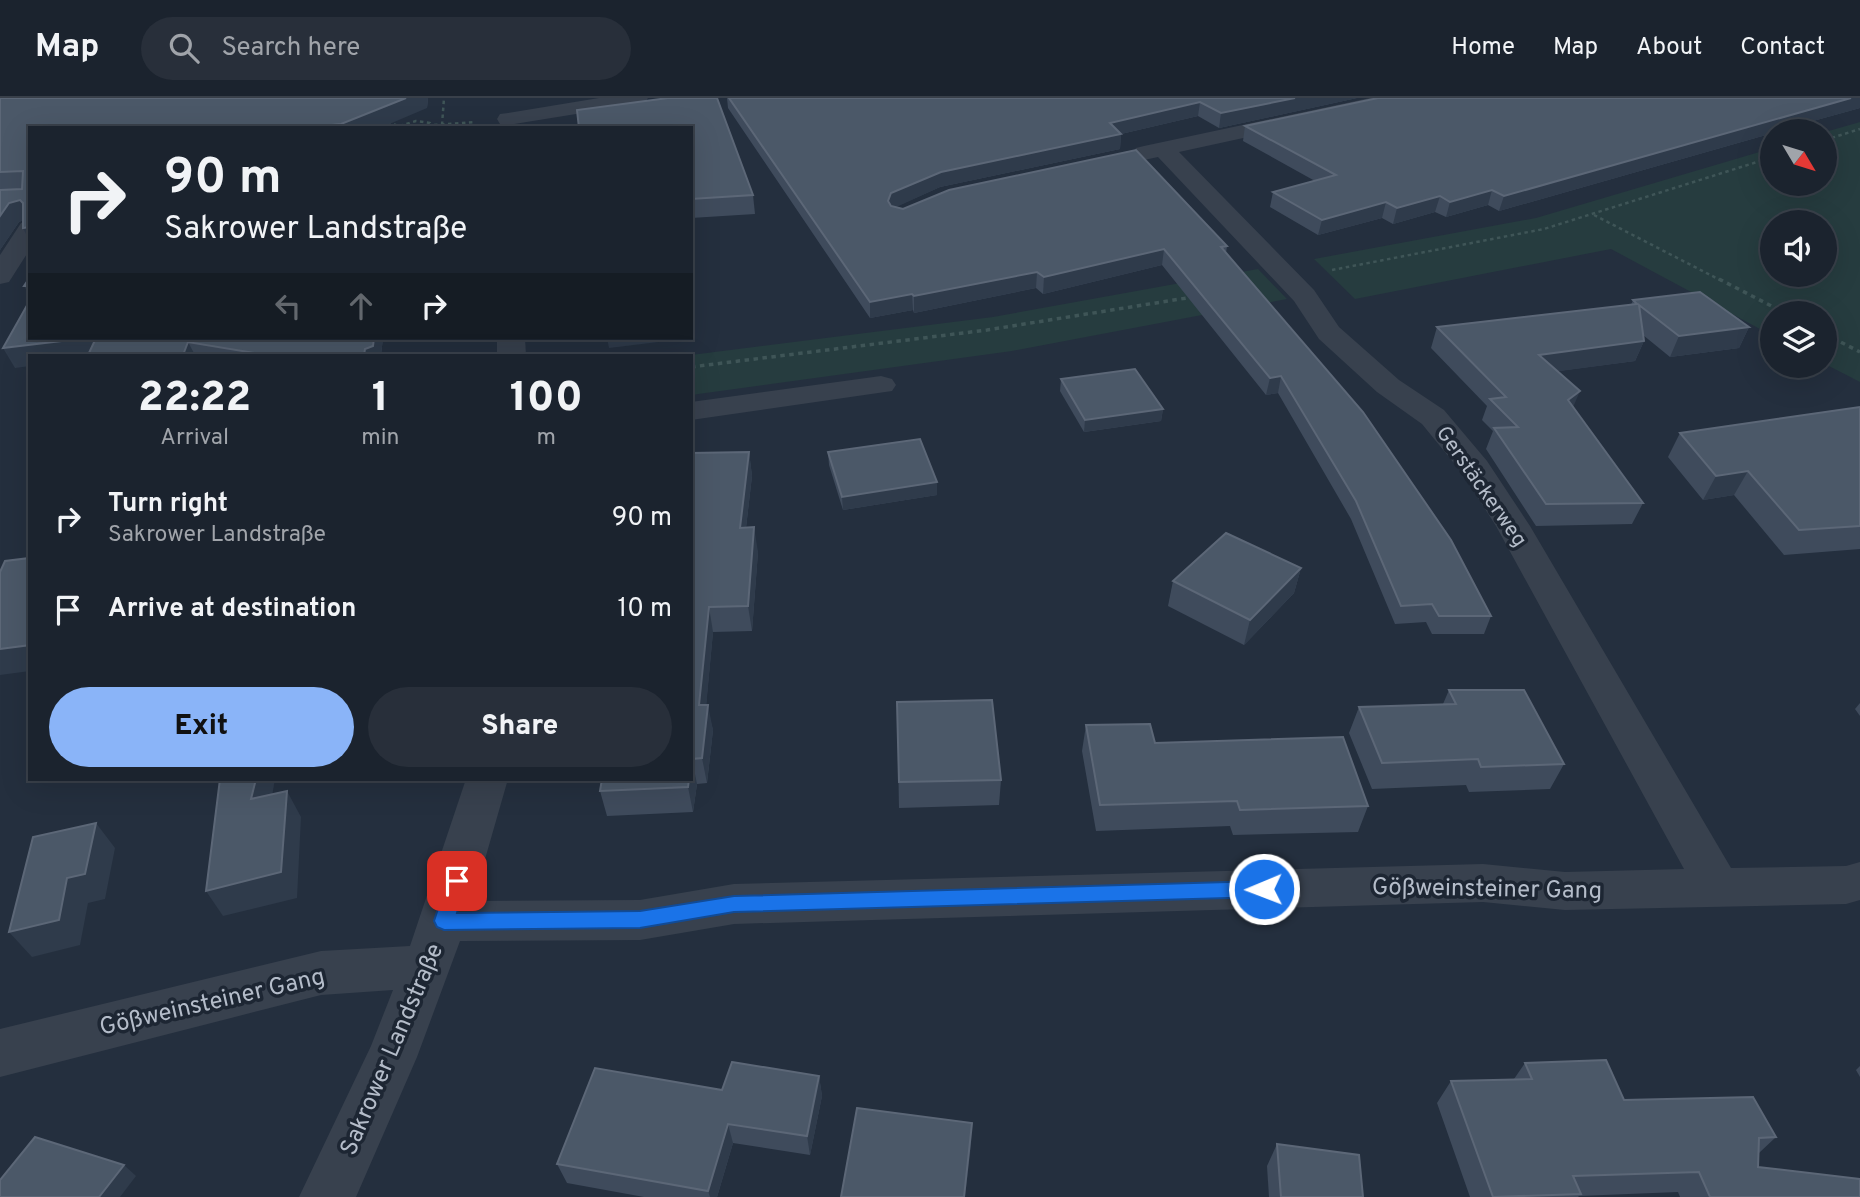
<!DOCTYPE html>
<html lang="en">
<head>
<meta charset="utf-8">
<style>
	:root { --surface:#1b232e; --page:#282f3a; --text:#f1f3f6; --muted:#a0a4aa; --line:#39404a; --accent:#8ab4f8 }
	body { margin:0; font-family:Overpass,sans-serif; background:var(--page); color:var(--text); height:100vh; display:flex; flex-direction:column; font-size:26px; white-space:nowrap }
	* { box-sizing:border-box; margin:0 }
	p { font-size:23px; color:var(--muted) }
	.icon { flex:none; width:38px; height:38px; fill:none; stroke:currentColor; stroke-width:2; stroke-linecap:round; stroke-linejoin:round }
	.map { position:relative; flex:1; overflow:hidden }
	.panel { position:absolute; left:28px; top:256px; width:665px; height:427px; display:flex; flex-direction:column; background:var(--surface); border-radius:0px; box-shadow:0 7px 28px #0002,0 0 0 2px var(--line) }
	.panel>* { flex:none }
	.top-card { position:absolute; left:28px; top:28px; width:665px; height:214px; border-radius:0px; box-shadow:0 7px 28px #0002,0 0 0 2px var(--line); background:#1b232e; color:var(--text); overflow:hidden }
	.needle { width:46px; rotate:128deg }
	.fabs { position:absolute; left:1760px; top:21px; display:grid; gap:14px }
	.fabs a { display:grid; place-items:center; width:77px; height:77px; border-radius:50%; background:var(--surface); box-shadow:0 7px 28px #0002,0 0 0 2px var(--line); font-size:35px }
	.pin { position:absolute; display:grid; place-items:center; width:60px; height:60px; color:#fff; margin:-30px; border-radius:14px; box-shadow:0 4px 10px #0006 }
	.me { position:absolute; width:77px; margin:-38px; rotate:269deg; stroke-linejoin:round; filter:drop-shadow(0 0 5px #0008) }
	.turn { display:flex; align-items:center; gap:24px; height:147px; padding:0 21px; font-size:32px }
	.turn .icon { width:91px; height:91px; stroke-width:2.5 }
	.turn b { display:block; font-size:49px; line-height:60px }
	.lanes { display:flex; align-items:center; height:66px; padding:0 21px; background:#0003; justify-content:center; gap:35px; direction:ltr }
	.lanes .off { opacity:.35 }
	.eta { display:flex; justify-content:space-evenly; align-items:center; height:119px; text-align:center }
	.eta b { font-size:42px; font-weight:800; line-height:49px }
	.primary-button { display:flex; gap:14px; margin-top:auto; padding:14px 21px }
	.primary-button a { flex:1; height:80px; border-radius:42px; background:var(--accent); color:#111; font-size:28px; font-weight:800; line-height:80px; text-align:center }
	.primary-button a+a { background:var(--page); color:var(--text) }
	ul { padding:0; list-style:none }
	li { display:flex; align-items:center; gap:21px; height:91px; padding:0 21px }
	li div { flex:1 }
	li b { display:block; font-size:26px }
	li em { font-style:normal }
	header { display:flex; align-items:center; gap:42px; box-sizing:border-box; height:98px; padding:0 35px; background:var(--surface); border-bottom:2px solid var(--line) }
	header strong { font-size:33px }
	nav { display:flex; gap:38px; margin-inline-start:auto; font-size:24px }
	.search { width:490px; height:63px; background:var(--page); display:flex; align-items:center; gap:18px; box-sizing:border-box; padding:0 24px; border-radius:38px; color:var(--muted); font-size:26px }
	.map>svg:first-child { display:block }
	.green { fill:#263c3f; fill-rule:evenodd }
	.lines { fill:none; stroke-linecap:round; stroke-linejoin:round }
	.path-far1 { stroke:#3f5557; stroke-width:2.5; stroke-dasharray:3.5 3.5; stroke-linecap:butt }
	.path { stroke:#3f5557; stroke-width:3.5; stroke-dasharray:4.5 4.5; stroke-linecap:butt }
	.minor { fill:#38414e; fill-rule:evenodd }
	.wall { fill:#3f4b5c }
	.shaded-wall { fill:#2f3b4b }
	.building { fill:#4b5868; stroke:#5c6777; stroke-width:2 }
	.route { fill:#1a73e8; stroke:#114b97; stroke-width:2 }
	.labels { text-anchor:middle; stroke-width:7; stroke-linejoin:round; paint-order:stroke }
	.street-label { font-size:21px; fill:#b4bcc9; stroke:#1d2633 }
	.near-street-label { font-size:24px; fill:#b4bcc9; stroke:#1d2633 }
</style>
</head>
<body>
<header>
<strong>Map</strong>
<div class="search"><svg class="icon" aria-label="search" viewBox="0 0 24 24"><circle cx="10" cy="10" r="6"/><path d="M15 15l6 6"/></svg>Search here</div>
<nav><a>Home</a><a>Map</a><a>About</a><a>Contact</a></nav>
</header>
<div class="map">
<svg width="1860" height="1099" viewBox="0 0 1860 1099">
	<rect width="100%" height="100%" fill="#242f3e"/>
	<g class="green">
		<path d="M1860,24V284L1825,266V215H1773V238L1611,151L1355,201L1314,161L1536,120L1773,50V86H1825V34ZM1773,124H1825V177H1773Z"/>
		<path d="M1258,171L1287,201L1012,253L691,297V257L993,219Z"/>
	</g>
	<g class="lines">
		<g class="path-far1">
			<path d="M387,25L396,27"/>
			<path d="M434,27L475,24"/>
			<path d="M442,27L444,0"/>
			<path d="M393,30L416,23L430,25L433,29"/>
			<path d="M1825,42L1860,31"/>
			<path d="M1594,117L1722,183"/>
			<path d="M1332,172L1544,131L1773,59"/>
		</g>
		<g class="path">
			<path d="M1719,181L1785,215"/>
			<path d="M1825,236L1860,254"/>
			<path d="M691,269L987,232L1193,199"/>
		</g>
		<g class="minor">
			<path d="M599,0H648L645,4L638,6L508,27L500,26L497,21L500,16L508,15Z"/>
			<path d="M1370,0H1409L1406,4L1399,6L1179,54L1314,192L1339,229L1399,282L1444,312L1487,363L1530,428L1731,770L1846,768L1860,764V802L1846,806L1565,812L1483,804L734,826L640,842L460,843L417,959L356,1099H299L371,948L393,892L321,897L0,979V931L321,853L410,848L466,681H508L473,803L640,802L734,786L1483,766L1565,774L1684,771L1496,428L1462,375L1422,326L1377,294L1319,241L1294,203L1158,59L1144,62L1136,60L1133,55L1136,50L1144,48Z"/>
			<path d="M30,123V151L9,184L0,186V157L21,125Z"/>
			<path d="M497,240H525L526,257H497Z"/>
			<path d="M881,278L892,281L896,287L892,293L691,322V304Z"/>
		</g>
	</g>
	<g class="wall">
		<path d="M0,0H428L427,10L30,30L23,122L19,124L0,152Z"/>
		<path d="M727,0H1357L1219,30L1198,18L1121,36L1120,51L940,89L895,109L903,111L1227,148L1226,155L1491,518L1484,536H1432L1426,524L1395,526L1351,421L1278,295L1266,297L1162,167L1043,196L1036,190L914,215L913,212L870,220L728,10Z"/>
		<path d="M1860,0V10L1777,33H1773V35L1499,113L1488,107L1446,119L1435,114L1393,126L1382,120L1318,137L1270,109L1273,94L1315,83L1243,43L1245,28Z"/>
		<path d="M691,30L753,97L755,116L691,120Z"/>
		<path d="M30,202L383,240L381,257H30L15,270Z"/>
		<path d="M1633,202L1749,229L1739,250L1670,259L1643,237L1644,243L1635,263L1558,273L1573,309L1643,405L1632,426L1536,428L1486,351L1493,333L1482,322L1487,308L1431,250L1437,229L1631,207Z"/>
		<path d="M1061,281L1163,311L1161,323L1084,334L1060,293Z"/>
		<path d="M1860,309V451L1784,457L1734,397L1703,402L1668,359L1680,335Z"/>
		<path d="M749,354L752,378L746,430L758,454L752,533L713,534L706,607L713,632L707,685L697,686L693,714L607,718L600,693L691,681V355Z"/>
		<path d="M828,354L937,397L843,412L829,367Z"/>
		<path d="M1301,470L1294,495L1244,547L1168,508L1173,483Z"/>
		<path d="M1449,592L1564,666L1550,691L1469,694L1466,687L1372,691L1349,635L1359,609L1443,606Z"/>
		<path d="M897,604L1001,682L999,707L899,710Z"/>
		<path d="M1860,605V618L1855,611Z"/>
		<path d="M1086,627L1155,645L1368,708L1358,734L1233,737L1230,728L1096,733L1082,653Z"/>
		<path d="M1525,965L1624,1002L1776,1039L1759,1055L1758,1069L1860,1099H1680L1678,1094L1579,1098L1578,1099H1470L1437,1005L1451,983L1514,981Z"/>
		<path d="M1860,968V979L1856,972Z"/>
		<path d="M819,978L822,998L810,1057L733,1045L717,1099H644L567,1085L557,1066L722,992Z"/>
		<path d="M1277,1046L1363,1099H1269L1267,1068Z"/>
	</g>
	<g class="shaded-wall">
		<path d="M406,0H428L427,10L380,30H303Z"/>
		<path d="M1295,0H1357L1219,30L1221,15Z"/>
		<path d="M1851,0H1860V10L1777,33H1773V35L1499,113L1504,98Z"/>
		<path d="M1200,4L1198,18L1108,39L1110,25Z"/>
		<path d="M1121,36L1120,51L940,89L892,111L888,103L891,95L941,74Z"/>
		<path d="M1492,92L1488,107L1446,119L1450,104Z"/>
		<path d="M1440,98L1435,114L1393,126L1397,110Z"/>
		<path d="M20,102L29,120L19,124L0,152V118L9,105Z"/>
		<path d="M1386,104L1382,120L1318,137L1322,122Z"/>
		<path d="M30,129V144L23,130Z"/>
		<path d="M1164,151L1162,167L1043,196L1044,179Z"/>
		<path d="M1037,174L1036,190L914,215V198Z"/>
		<path d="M24,188H30V198Z"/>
		<path d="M912,196L913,212L870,220V204Z"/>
		<path d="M1749,229L1739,250L1670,259L1679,238Z"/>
		<path d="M87,240H97L106,257H30V268L15,270L3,250Z"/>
		<path d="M374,240H383L381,257H364L365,251Z"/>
		<path d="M607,240H683V241L609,250Z"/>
		<path d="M1644,243L1635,263L1531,277L1539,257Z"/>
		<path d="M188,244L195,257H183Z"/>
		<path d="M1281,278L1278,295L1266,297L1270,280Z"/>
		<path d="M1580,293L1571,314L1568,302Z"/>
		<path d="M1163,311L1161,323L1084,334L1085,322Z"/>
		<path d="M749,354L752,378L743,455L740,430Z"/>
		<path d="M1748,373L1734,397L1703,402L1716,378Z"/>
		<path d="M937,384V397L843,412L842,399Z"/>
		<path d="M754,429L758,454L752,533L748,508Z"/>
		<path d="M1301,470L1294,495L1244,547L1250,522Z"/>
		<path d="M709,509L713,534L704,632L699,607Z"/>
		<path d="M30,547V573L0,577V551Z"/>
		<path d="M708,607L713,632L707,685L702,660Z"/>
		<path d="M692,661L697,686L693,714L688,689L689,681H691Z"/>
		<path d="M256,681H275L267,727L251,701Z"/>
		<path d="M287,693L301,719L297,800L223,818L206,793Z"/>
		<path d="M96,725L115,750L105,801L88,805L80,847L32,859L9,834L67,780Z"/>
		<path d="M819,978L822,998L810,1057L807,1038Z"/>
		<path d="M972,1025L971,1048L965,1099H964Z"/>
		<path d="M728,1026L733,1045L717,1099H710L708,1093Z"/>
		<path d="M124,1067L136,1078L120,1099H99Z"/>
	</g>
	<g class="building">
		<path d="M0,0H406L341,26L303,30H30V129L23,130V105L20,102L9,105L0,118V92L22,91L23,73L0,74Z"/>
		<path d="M668,0H717L753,97L691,101V30H579L577,12Z"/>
		<path d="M729,0H1295L1221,15L1200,4L1110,25L1121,36L941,74L891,95L888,103L891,108L903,111L949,92L1136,52L1227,148L1221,149L1363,314L1451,442L1491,518H1439L1432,506L1401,508L1356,403L1281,278L1270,280L1164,151L1044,179L1037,174L914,198L912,196L870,204Z"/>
		<path d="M1378,0H1851L1504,98L1492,92L1450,104L1440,98L1397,110L1386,104L1322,122L1273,94L1336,77L1245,28Z"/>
		<path d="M30,179V188H24Z"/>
		<path d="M1700,194L1749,229L1679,238L1639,207L1644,243L1539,257L1580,293L1568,302L1643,405L1546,406L1494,330L1518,329L1490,301L1506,299L1437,229L1637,206L1633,202Z"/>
		<path d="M30,202V240H87L3,250Z"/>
		<path d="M96,240H374L373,248L365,251L364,257H266L188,244L183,257H88Z"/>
		<path d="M1135,271L1163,311L1085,322L1061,281Z"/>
		<path d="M1860,309V428L1799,432L1748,373L1716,378L1680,335Z"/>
		<path d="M920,341L937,384L842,399L828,354Z"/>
		<path d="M749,354L740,430L754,429L748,508L709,509L699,607H708L702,660L692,661L691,666V355Z"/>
		<path d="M1226,435L1301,470L1250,522L1173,483Z"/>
		<path d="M30,460V547L0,551V474L5,463Z"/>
		<path d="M1449,592H1524L1564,666L1481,669L1478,661L1382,665L1359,609L1456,606Z"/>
		<path d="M992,602L1001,682L899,684L897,604Z"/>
		<path d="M1150,626L1155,645L1343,639L1368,708L1240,712L1237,703L1100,707L1086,627Z"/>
		<path d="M220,681H256L251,701L287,693L281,774L206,793Z"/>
		<path d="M602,681H689L688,689L600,693Z"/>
		<path d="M96,725L85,776L67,780L59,822L9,834L33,739Z"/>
		<path d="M1606,962L1624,1002L1753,999L1776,1039L1759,1040L1758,1069L1860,1081V1099H1710L1699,1074L1573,1078L1581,1096L1493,1099L1451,983L1532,981L1525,965Z"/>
		<path d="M732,964L819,978L807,1038L728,1026L708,1093L557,1066L595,970L722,992Z"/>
		<path d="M857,1010L972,1025L964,1099H841Z"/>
		<path d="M35,1039L124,1067L99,1099H0V1082Z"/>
		<path d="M1277,1046L1359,1057L1363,1099H1281Z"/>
	</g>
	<path class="route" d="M457,775L463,777L466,783L457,815L640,813L734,798L1264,783L1271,785L1274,791L1271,797L1264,799L734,814L640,830L444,832L437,829L434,823L447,783L450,777Z"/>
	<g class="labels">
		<g class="street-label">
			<text transform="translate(1482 388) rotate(55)" y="7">Gerstäckerweg</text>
		</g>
		<g class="near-street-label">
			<text transform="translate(1487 790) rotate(1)" y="8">Gößweinsteiner Gang</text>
			<text transform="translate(212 903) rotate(-13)" y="8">Gößweinsteiner Gang</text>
			<text transform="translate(391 951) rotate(-67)" y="8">Sakrower Landstraße</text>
		</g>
	</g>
</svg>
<div class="fabs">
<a><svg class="needle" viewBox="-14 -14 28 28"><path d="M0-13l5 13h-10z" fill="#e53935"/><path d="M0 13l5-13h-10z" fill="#a0a4aa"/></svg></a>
<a><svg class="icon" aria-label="sound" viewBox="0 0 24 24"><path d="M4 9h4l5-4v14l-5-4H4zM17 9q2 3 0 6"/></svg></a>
<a><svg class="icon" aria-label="layers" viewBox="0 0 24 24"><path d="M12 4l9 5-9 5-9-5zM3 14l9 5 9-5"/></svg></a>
</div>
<div class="pin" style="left:457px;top:783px;background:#d93025"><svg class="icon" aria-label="arrive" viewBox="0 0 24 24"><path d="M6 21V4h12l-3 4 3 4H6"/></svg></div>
<svg class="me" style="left:1264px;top:791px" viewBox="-20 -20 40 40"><circle r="17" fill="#1a73e8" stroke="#fff" stroke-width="3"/><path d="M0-11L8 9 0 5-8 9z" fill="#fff"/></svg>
<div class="top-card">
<div class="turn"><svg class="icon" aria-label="right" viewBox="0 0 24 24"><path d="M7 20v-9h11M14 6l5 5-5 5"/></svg><div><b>90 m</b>Sakrower Landstraße</div></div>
<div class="lanes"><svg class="icon off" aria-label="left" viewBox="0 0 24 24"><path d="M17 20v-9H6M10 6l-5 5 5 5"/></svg><svg class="icon off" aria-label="ahead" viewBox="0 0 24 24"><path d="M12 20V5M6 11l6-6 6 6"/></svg><svg class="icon" aria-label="right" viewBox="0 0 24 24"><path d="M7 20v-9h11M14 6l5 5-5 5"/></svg></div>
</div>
<section class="panel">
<div class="eta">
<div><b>22:22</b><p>Arrival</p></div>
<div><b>1</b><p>min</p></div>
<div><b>100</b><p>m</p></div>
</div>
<ul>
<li><svg class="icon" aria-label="right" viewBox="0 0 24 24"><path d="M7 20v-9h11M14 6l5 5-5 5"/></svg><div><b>Turn right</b><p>Sakrower Landstraße</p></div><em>90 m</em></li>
<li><svg class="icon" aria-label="arrive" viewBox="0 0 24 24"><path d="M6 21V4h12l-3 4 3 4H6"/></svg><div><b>Arrive at destination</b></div><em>10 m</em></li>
</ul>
<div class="primary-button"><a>Exit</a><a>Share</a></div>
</section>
</div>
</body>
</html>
